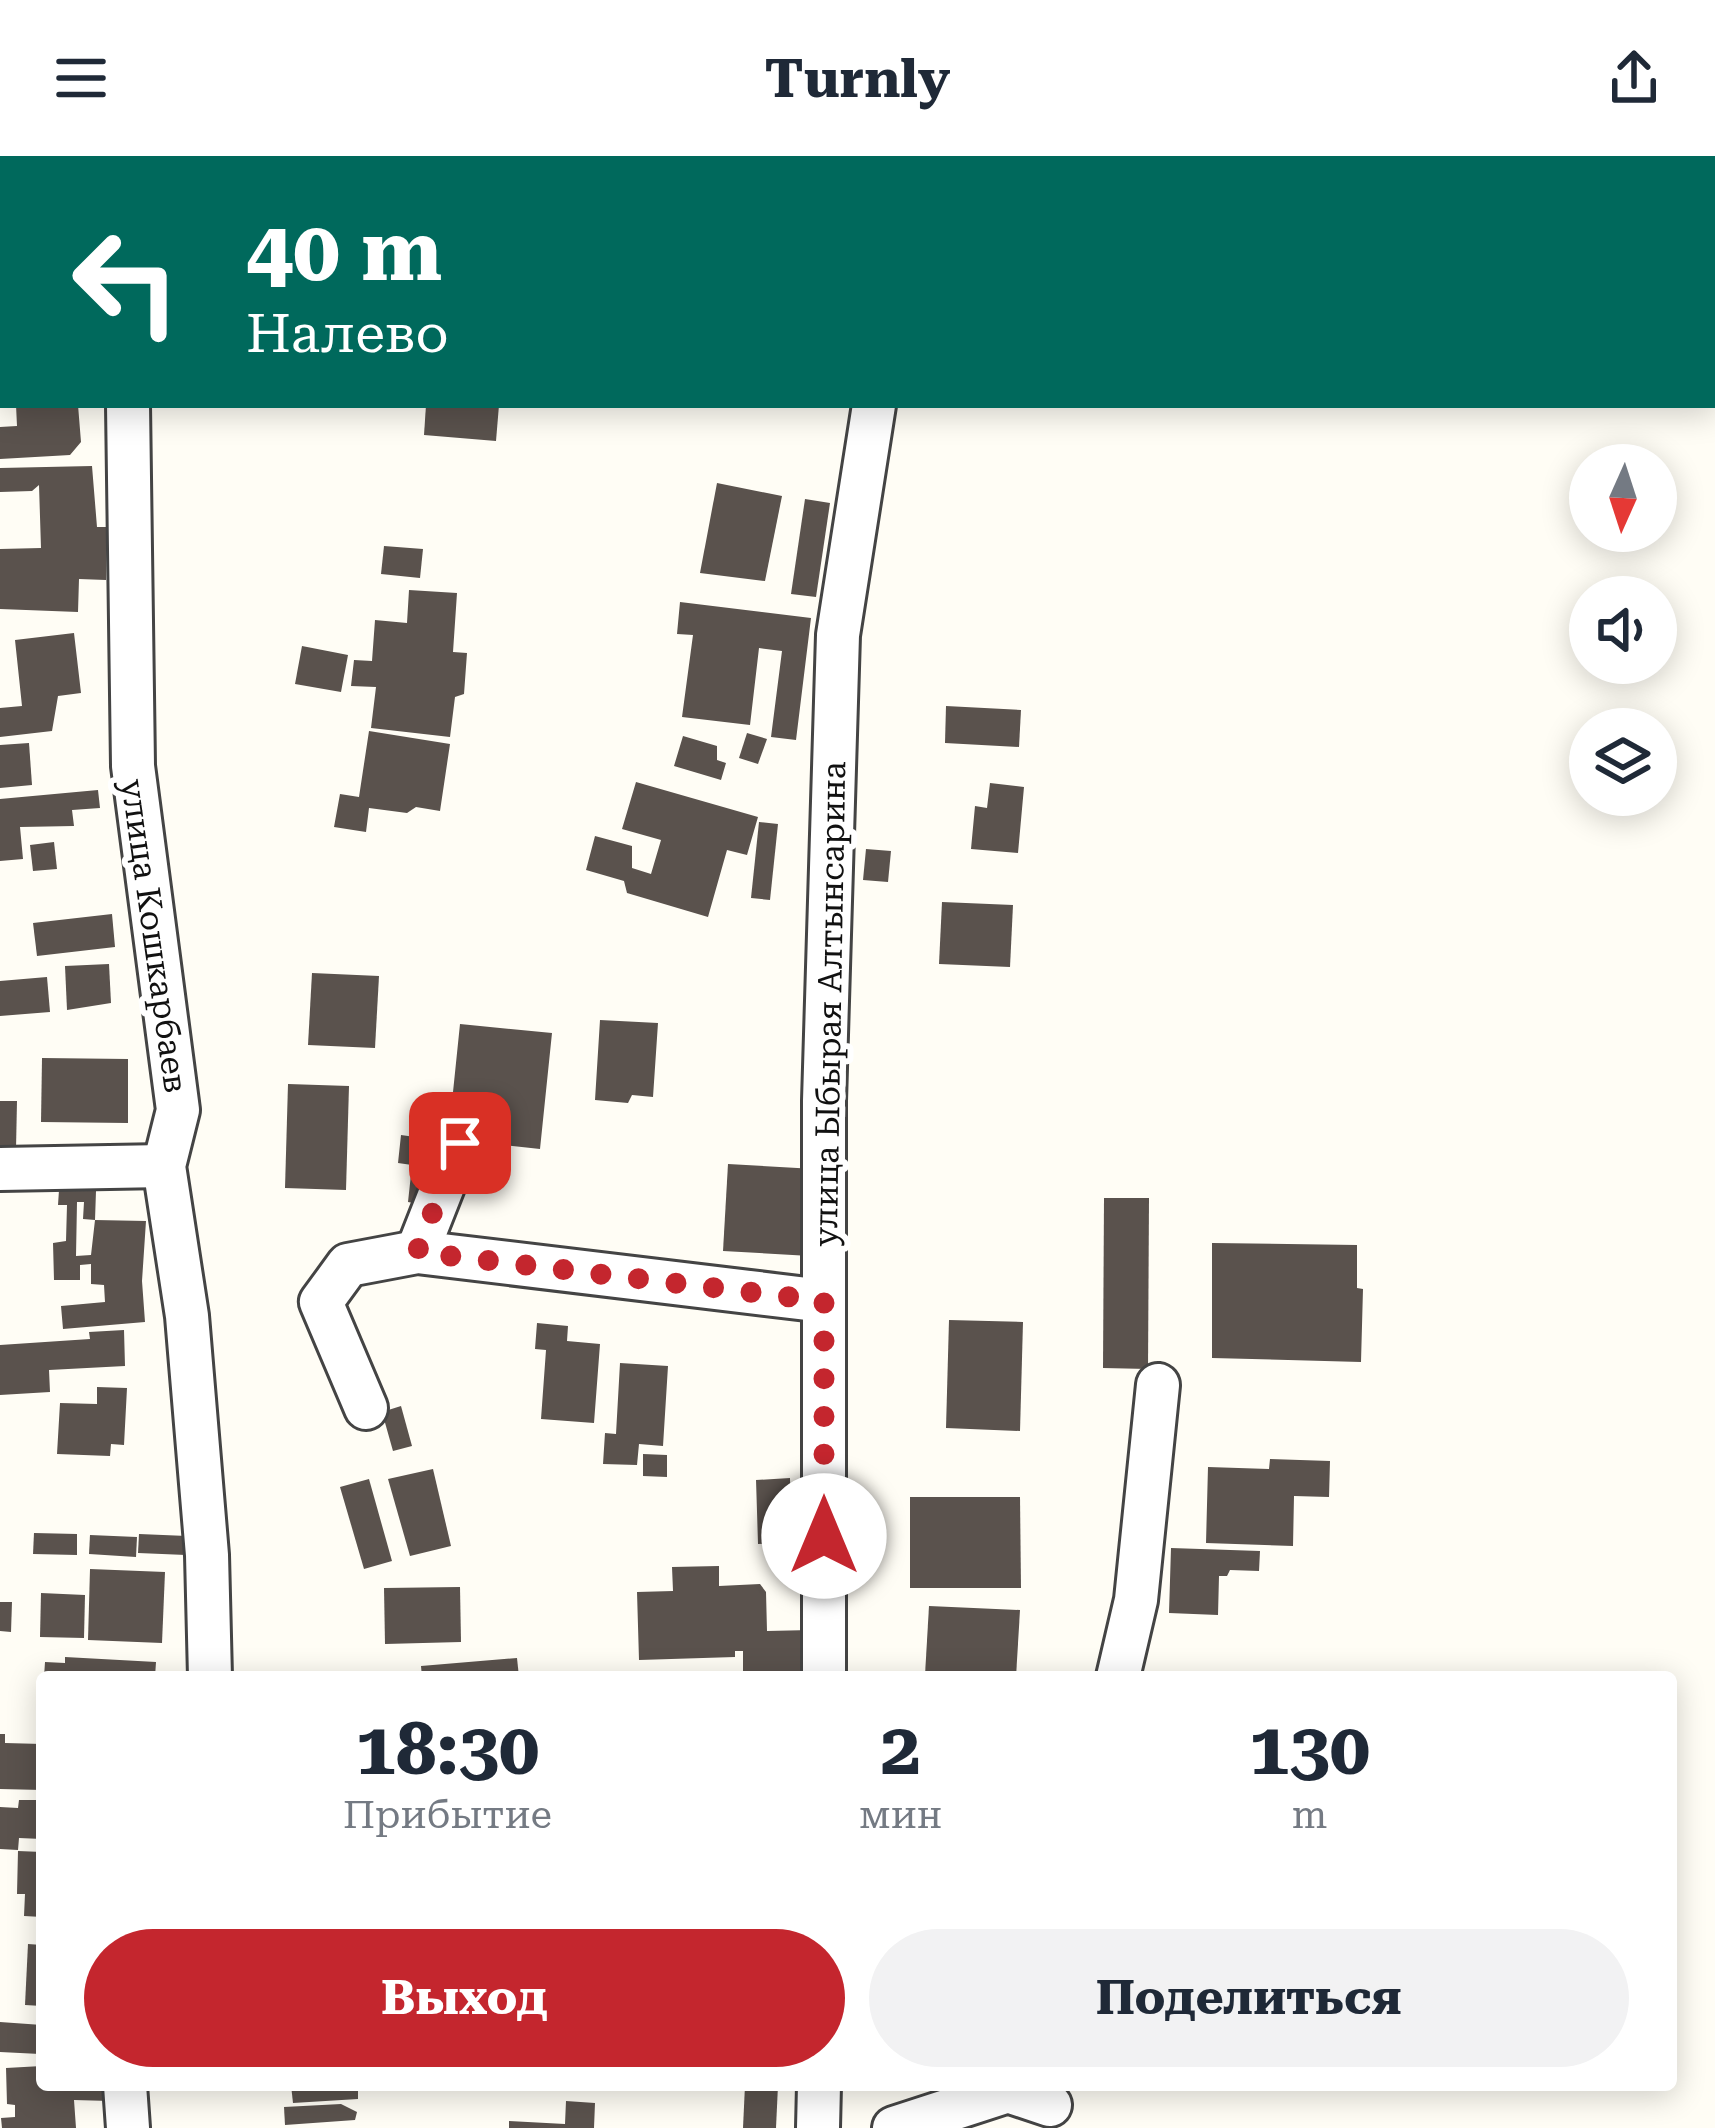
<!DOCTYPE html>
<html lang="ru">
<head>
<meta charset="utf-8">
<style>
	:root { --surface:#fff; --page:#f2f2f3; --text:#1f2937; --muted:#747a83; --accent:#c4262e }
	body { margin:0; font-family:"Roboto Serif",serif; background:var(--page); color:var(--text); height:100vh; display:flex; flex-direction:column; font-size:45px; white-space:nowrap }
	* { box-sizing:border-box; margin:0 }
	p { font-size:39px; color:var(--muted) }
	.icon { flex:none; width:66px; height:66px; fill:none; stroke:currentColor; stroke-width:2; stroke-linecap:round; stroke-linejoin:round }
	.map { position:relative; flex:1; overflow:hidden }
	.details { position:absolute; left:36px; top:1515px; width:1641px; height:420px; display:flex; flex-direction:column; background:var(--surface); border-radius:12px; box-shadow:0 6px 30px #0003 }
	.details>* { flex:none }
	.top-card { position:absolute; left:0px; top:0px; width:1716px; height:252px; box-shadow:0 6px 30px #0003; background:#00695c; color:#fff; overflow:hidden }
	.needle { width:78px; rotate:183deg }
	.tools { position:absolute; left:1569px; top:288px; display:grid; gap:24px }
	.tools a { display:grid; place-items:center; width:108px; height:108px; border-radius:50%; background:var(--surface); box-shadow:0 6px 30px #0003; font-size:60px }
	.pin { position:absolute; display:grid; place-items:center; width:102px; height:102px; color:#fff; margin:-51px; border-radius:24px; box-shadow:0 6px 18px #0006 }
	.me { position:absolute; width:132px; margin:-66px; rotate:0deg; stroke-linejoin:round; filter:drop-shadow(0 0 9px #0008) }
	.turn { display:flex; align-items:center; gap:42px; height:252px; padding:0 48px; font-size:54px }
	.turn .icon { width:156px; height:156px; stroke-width:2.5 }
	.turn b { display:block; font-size:84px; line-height:102px }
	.eta { display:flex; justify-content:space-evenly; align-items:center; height:204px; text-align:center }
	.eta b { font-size:72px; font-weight:700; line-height:84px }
	.button { display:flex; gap:24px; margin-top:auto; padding:24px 48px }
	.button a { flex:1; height:138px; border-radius:72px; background:var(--accent); color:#fff; font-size:48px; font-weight:700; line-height:138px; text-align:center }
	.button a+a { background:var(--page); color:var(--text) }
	header { display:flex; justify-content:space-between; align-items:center; height:156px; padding:0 48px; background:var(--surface); font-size:54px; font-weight:700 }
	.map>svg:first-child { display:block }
	.building { fill:#5a524d }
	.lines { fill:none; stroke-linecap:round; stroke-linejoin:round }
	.street-casing { stroke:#444; stroke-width:48 }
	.street { stroke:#fff; stroke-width:42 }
	.route { stroke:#c4262e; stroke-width:21; stroke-dasharray:0 37.8 }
	.labels { text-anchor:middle; stroke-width:12; stroke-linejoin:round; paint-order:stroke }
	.street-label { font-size:33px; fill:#111; stroke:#fff }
</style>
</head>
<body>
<header><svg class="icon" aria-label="menu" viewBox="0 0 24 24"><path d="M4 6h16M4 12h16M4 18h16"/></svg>Turnly<svg class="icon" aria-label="share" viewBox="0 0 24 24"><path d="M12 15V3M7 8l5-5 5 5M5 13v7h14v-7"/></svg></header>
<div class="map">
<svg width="1715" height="1972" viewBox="0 0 1715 1972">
	<rect width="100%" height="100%" fill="#fffdf5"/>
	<g class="building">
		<path d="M16,249H78L81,286L70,299L0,303V271L17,270Z"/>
		<path d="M426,249H499L496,285L424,279Z"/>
		<path d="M92,310L97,371H107L106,424L79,423L78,456L0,453V393L41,392L39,329L32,335L0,336V312Z"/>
		<path d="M717,327L782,340L765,425L700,417Z"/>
		<path d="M805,343L830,347L816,441L791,438Z"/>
		<path d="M384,390L423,393L420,422L381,418Z"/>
		<path d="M409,434L457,437L453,496L467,497L464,538L455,541L450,581L371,572L376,531L351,530L354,504L372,505L375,464L407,467Z"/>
		<path d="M680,446L811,462L796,584L771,581L782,495L759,492L750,569L682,561L693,479L677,478Z"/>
		<path d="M74,477L81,537L58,540L52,575L0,581V552L22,550L15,484Z"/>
		<path d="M302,490L348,499L341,536L295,528Z"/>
		<path d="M946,550L1021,554L1019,591L945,587Z"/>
		<path d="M369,575L450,588L440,655L416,651L407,657L369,652L366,676L334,671L340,638L359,641Z"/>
		<path d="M747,577L767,583L758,608L739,602Z"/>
		<path d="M683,580L717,590V604L726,607L721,624L674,610Z"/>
		<path d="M29,587L32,629L0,632V589Z"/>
		<path d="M636,626L758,661L747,699L727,694L708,761L627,737L624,725L586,714L595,680L632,690V712L651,718L661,684L622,673Z"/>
		<path d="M990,627L1024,631L1018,697L971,693L975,650L987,652Z"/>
		<path d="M98,634L100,652L72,654L74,670L20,671L23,703L0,705V643Z"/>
		<path d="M759,666L778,668L770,744L751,742Z"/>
		<path d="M54,686L57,713L33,715L30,689Z"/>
		<path d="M866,693L891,695L888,726L863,724Z"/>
		<path d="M942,746L1013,749L1010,811L939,808Z"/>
		<path d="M112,758L115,791L37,800L33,767Z"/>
		<path d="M109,808L111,847L67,854L65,810Z"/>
		<path d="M312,817L379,820L375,892L308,889Z"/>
		<path d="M47,821L50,856L0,860V825Z"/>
		<path d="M600,864L658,867L653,941L632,939L628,947L595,944Z"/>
		<path d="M460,868L552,877L540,993L477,986L481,940L453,936Z"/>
		<path d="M42,902L128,903V967L41,966Z"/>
		<path d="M288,928L349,930L346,1034L285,1032Z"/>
		<path d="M445,937L457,942L449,988L419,1048L408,1046L412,1009L398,1007L401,979L415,981L430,950Z"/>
		<path d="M0,945H17L16,993H0Z"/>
		<path d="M728,1008L815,1013L810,1100L723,1095Z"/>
		<path d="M59,1034L96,1035L95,1064L83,1063L84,1046H77L76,1100L91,1099L95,1064L146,1065L142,1125L145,1166L63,1173L61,1150L105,1146L104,1129L91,1128V1108L80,1109V1124H54L53,1087L66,1085L67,1049H58Z"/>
		<path d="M1104,1042H1149L1148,1213L1103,1212Z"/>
		<path d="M1212,1087L1357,1089V1132L1363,1133L1361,1206L1212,1202Z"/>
		<path d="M949,1164L1023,1166L1020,1275L946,1272Z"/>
		<path d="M537,1167L568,1170L567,1185L600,1188L594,1267L541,1263L546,1194L535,1193Z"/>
		<path d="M124,1174L125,1210L49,1214L50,1236L0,1239V1189L90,1183L89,1176Z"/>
		<path d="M620,1207L668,1210L663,1290L639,1288L637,1309L603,1308L605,1277L616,1278Z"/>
		<path d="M97,1231L127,1232L124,1289L111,1288L110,1300L57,1298L60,1247L97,1248Z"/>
		<path d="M401,1250L412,1290L393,1295L382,1256Z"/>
		<path d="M643,1298L667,1299V1321L643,1320Z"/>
		<path d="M1270,1303L1330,1305L1329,1341L1294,1340L1293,1390L1206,1387L1208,1311L1269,1313Z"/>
		<path d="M433,1313L451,1390L410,1400L388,1323Z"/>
		<path d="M790,1322L792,1387L758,1388L756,1324Z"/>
		<path d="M369,1323L392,1405L364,1413L340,1331Z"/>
		<path d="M910,1341H1020L1021,1432H910Z"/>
		<path d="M34,1377L77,1378V1399L33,1398Z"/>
		<path d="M139,1378L187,1380L186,1399L138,1397Z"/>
		<path d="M90,1379L137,1381L136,1401L89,1398Z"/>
		<path d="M1171,1392L1260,1395L1259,1415L1230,1414L1227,1420H1219L1218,1459L1169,1457Z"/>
		<path d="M719,1410V1430L760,1428L766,1436L767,1475L811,1474L812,1520L743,1521V1495H735V1501L639,1504L637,1436L673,1435L672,1411Z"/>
		<path d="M90,1413L165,1416L162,1487L88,1484Z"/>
		<path d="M460,1431L461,1486L385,1488L384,1432Z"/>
		<path d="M41,1437L85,1439L84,1482L40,1481Z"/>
		<path d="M0,1446H12L11,1476L0,1475Z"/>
		<path d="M929,1450L1020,1454L1016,1521L925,1519Z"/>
		<path d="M65,1501L156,1506L155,1521H44L45,1506L65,1507Z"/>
		<path d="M517,1502L519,1521H422L421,1510Z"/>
		<path d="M0,1578H5V1587L42,1588V1634L0,1633Z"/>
		<path d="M19,1644H42V1683L19,1682L18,1694L0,1693V1651L18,1652Z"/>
		<path d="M18,1695L42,1696V1761L24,1760L25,1738H17Z"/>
		<path d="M28,1788L42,1789V1850L25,1849Z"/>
		<path d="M0,1866L42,1869L40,1898L0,1896Z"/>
		<path d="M42,1910V1929H109L110,1945L74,1944L76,1972H2L1,1962L15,1961V1949L7,1948L6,1912Z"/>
		<path d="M291,1929H358V1943L293,1947Z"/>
		<path d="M745,1929H778L776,1972H743Z"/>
		<path d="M566,1945L595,1947L594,1972H509V1965L565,1968Z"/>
		<path d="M341,1948L357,1956L355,1964L285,1969L284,1951Z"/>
	</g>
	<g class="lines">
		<g class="street-casing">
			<g id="street">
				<path d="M122,0V3"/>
				<path d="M310,3V0"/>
				<path d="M913,3L914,0"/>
				<path d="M128,249L133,610L178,954L164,1010L187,1160L207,1399L210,1521"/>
				<path d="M0,1013L164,1010"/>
				<path d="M417,1096L460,987"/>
				<path d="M366,1252L321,1146L348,1109L417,1096L824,1145"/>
				<path d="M824,1521V945L838,479L874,249"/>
				<path d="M1118,1521L1136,1444L1158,1229"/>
				<path d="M125,1929L128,1972"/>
				<path d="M818,1972L819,1929"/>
				<path d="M894,1972L1008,1935L1050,1949"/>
			</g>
		</g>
		<use href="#street" class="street"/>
	</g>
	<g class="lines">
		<path class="route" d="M460,987L417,1096L824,1145V1380"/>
	</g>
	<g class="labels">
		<g class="street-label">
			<text transform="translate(155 780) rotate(82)" y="12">улица Кошкарбаев</text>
			<text transform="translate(829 848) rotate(-89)" y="12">улица Ыбырая Алтынсарина</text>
		</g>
	</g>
</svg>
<div class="tools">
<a><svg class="needle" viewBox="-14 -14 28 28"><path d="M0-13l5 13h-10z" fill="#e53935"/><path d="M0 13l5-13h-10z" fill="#747a83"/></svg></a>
<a><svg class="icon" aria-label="sound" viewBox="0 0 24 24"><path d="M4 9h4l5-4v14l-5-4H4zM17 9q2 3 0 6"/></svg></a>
<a><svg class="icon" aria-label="layers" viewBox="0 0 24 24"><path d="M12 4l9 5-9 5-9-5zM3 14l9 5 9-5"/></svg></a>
</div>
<div class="pin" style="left:460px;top:987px;background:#d93025"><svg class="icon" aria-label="arrive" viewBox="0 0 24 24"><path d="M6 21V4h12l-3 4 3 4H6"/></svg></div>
<svg class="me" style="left:824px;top:1380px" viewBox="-20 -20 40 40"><circle r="19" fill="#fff"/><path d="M0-13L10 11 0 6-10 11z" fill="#c4262e"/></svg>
<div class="top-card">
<div class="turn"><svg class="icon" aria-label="left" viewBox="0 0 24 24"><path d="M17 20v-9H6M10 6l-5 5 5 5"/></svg><div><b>40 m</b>Налево</div></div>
</div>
<section class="details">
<div class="eta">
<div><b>18:30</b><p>Прибытие</p></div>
<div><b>2</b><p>мин</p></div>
<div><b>130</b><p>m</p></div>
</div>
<div class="button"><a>Выход</a><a>Поделиться</a></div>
</section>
</div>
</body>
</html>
